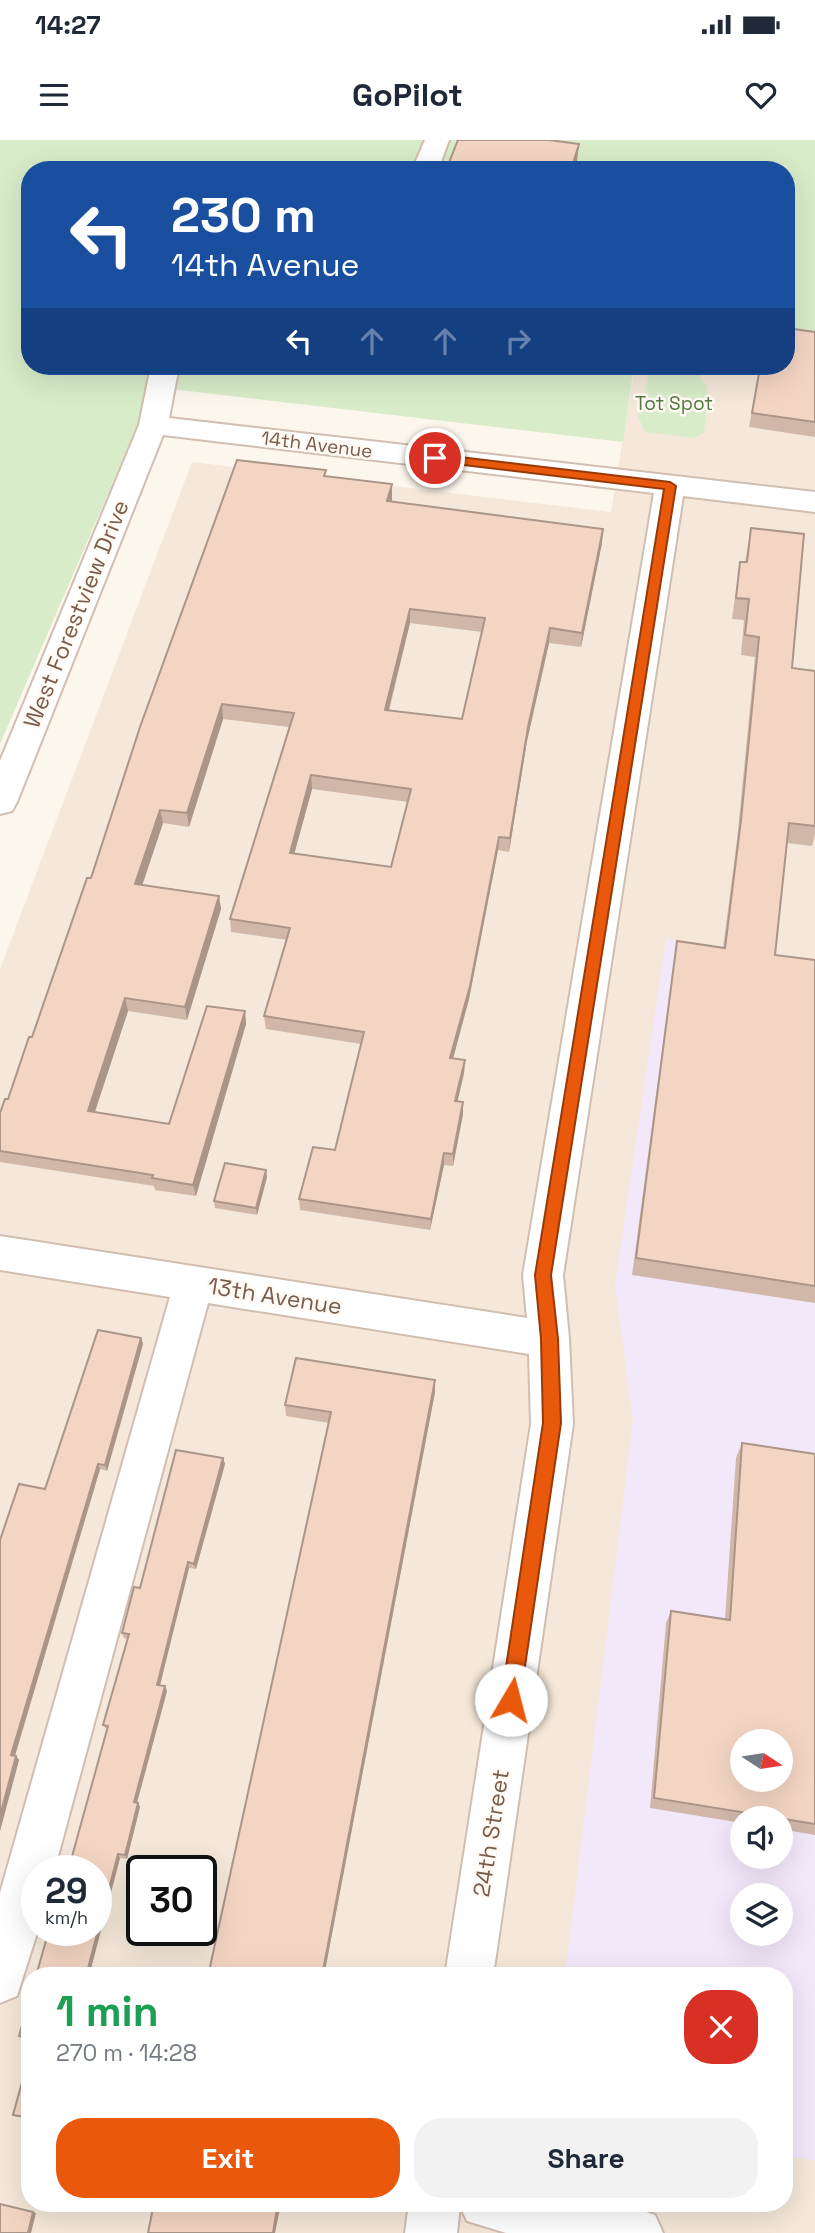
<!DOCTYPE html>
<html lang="en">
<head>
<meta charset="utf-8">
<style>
	:root { --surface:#fff; --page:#f2f2f3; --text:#1f2937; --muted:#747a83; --accent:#ea580c }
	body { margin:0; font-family:"Space Grotesk",sans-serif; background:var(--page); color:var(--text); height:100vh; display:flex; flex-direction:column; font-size:26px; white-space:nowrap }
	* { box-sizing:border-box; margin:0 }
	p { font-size:23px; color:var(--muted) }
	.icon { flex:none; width:38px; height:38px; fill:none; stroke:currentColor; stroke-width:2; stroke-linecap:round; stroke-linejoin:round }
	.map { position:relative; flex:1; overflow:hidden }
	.side { position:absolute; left:21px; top:1827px; width:772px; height:245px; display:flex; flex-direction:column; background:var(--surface); border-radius:28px; box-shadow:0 7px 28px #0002 }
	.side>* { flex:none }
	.guide { position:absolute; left:21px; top:21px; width:774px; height:214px; border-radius:28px; box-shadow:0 7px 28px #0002; background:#1a4fa0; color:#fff; overflow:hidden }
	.needle { width:46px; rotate:102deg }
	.buttons { position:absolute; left:730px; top:1589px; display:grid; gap:14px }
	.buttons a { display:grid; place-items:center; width:63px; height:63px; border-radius:50%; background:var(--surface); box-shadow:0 7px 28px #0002; font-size:35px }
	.speed { position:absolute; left:21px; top:1715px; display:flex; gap:14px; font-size:35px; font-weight:700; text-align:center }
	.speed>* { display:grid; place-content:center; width:91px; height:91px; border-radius:50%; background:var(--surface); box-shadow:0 7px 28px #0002; line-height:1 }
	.speed small { font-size:18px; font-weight:400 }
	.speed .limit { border:4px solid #111; border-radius:10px; background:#fff; color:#111 }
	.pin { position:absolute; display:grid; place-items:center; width:60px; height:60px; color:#fff; margin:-30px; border:4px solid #fff; border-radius:50%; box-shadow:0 2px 7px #0007 }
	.me { position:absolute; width:77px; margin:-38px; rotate:8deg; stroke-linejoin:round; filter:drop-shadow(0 0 5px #0008) }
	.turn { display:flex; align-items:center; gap:24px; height:147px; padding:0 35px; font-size:32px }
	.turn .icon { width:91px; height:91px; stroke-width:2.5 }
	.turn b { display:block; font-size:49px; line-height:60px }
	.lanes { display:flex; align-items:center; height:66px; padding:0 35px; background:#0003; justify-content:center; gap:35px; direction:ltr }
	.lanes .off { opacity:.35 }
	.round { display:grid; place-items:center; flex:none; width:74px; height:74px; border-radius:28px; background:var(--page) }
	.head { display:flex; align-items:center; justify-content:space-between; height:119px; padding:0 35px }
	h1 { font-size:42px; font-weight:600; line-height:52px; color:#1e9e55 }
	.cta { display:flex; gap:14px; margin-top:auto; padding:14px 35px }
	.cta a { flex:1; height:80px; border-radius:28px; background:var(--accent); color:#fff; font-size:28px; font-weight:600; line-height:80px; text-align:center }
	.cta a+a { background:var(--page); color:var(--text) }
	.status { display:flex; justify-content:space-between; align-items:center; height:49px; padding:0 35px; background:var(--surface); direction:ltr }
	.status svg { height:19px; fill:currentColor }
	header { display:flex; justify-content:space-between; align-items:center; height:91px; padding:0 35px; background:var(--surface); font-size:32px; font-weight:600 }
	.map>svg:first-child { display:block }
	.residential { fill:#f5e8da; fill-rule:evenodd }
	.education { fill:#f3e8fa; fill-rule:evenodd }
	.green { fill:#d8ecc9 }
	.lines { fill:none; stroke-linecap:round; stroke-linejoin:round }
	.minor-casing { stroke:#d1beb0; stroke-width:4 }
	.minor { fill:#fff; fill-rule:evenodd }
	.wall { fill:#d1b7a8; fill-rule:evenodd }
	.shaded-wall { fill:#aa9588 }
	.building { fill:#f3d5c3; stroke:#aa9588; stroke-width:2; fill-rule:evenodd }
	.route { fill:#ea580c; stroke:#983908; stroke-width:2 }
	.labels { text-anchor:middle; stroke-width:5; stroke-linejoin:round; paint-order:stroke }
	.far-park-label { font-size:19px; fill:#537a41; stroke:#fffaf3 }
	.far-street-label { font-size:19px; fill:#7a5c4d; stroke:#fffaf3 }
	.street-label { font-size:23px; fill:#7a5c4d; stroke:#fffaf3 }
</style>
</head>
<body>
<div class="status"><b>14:27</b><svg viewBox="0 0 49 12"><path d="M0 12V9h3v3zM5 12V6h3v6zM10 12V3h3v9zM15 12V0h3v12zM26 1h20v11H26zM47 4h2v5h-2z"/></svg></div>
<header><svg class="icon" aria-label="menu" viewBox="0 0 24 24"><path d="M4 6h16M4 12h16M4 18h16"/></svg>GoPilot<svg class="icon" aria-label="heart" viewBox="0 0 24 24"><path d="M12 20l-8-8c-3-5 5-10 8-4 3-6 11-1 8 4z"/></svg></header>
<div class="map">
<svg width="815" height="2093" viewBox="0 0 815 2093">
	<rect width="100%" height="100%" fill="#fdf6ec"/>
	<path class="residential" d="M815,201V2093H0V829L192,322L611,372L635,226H786ZM742,1601H780V1640H742ZM742,1678H780V1717H742ZM37,1731H96V1790H37ZM142,1731H201V1790H142ZM742,1755H780V1794H742ZM30,1836H784V2063H30Z"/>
	<path class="education" d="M666,799L815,819V2021L784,2015V1836H565L633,1281L615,1145ZM742,1601H780V1640H742ZM742,1678H780V1717H742ZM742,1755H780V1794H742Z"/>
	<g class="green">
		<path d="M0,0H815V199L786,195V30H30V226H634L623,302L154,247L0,604Z"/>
		<path d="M645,226H704L700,237L708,248L704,293L694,298L645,292L638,276L648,239Z"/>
	</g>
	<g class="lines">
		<g class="minor-casing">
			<g id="minor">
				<path d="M425,0H449L438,30H412Z"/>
				<path d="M151,226H179L169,278L815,352V372L683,356L563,1135L569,1199L573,1284L493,1836H445L531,1284L529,1214L208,1163L54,1731H37L38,1790L17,1856L0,1863V1753L170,1157L0,1130V1096L527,1178L523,1135L654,353L163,295L17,662L12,671L0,674V621L139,285Z"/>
				<path d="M409,2063H618L655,2075L663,2093H506L467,2081L460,2066L457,2093H405Z"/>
			</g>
		</g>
		<use href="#minor" class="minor"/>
	</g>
	<g class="wall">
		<path d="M815,192V297L749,287L759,233L761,234L762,226H786Z"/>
		<path d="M326,337L392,344V362L603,389L602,403L581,507L549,503L527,601L509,712L498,710L469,859L453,918L465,920L464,933L457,961L463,962V974L453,1026L444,1025L430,1090L300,1070L299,1059L335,1010L361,904L266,889L264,876L287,800L231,792L230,779L289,587L223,579L189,687L163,683L142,745L219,756L221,769L187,880L128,871L94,972L169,984L245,871L246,884L196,1056L155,1050L154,1046L0,1022V973L8,959L91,738ZM410,483L482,492L462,579L389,571ZM312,649L408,662L391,727L294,713Z"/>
		<path d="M751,388L792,528L815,531V694L812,706L787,703L775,815L815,820V1163L632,1135L674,820L677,801L723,808L737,700L755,517L741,515L744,480L732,479L740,422H745Z"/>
		<path d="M267,1037L257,1075L215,1068L214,1061Z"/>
		<path d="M141,1198L143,1204L107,1331L100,1329L15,1615L16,1616L19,1620L0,1691V1400L45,1349Z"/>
		<path d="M435,1252L324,1836H208L329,1283L286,1276L285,1265Z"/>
		<path d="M742,1303L815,1314V1695L780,1689V1678H742V1683L650,1668L666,1483L671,1471L725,1479L736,1318Z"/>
		<path d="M176,1310L223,1318L225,1324L196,1429L189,1428L160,1545L165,1546L167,1551L137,1663H138L140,1667L127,1719L120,1718L89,1836H36L46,1799L43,1796L44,1790H96V1731H68L107,1590L103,1585L128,1499L124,1498L122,1493L134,1447L140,1448Z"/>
	</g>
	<g class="shaded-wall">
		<path d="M579,4L576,30H571Z"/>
		<path d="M392,344V359L387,376V361Z"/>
		<path d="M603,389L602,403L581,507L582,493Z"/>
		<path d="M410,469V483L385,584V570Z"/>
		<path d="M550,488L549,503L527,601L509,712L510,698L528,587Z"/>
		<path d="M222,564L223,579L189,687L187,673Z"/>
		<path d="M311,635L312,649L291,726L290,713Z"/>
		<path d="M160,670L163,683L138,758L135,744Z"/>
		<path d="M499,697L498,710L469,859L450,930V918Z"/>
		<path d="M219,756L221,769L187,880L185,867Z"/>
		<path d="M125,858L128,871L91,984L88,971Z"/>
		<path d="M245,871L246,884L196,1056L193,1045Z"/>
		<path d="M465,920L464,933L455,973V961Z"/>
		<path d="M463,962V974L453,1026V1014Z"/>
		<path d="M444,1013V1025L430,1090L431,1079Z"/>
		<path d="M266,1030L267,1037L257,1075L256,1068Z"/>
		<path d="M141,1198L143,1204L107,1331L105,1325Z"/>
		<path d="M435,1240V1252L324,1836H322Z"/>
		<path d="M223,1318L225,1324L196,1429L194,1424Z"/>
		<path d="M98,1324L100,1329L14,1619L11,1615Z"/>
		<path d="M188,1422L189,1428L159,1549L157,1545Z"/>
		<path d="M165,1546L167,1551L136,1666L134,1662Z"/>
		<path d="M16,1616L19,1620L0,1691V1676Z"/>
		<path d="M138,1663L140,1667L127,1719L125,1715Z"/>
		<path d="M118,1714L120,1718L89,1836H86Z"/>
		<path d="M278,2063H281L275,2093H273Z"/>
		<path d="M33,2072L36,2073L31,2093H28Z"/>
	</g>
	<g class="building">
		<path d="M458,0H549L579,4L571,30H446Z"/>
		<path d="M786,188L815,192V282L752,273L759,233L762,234L763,226H786Z"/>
		<path d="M237,320L326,330L324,336L392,344L387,361L603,389L582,493L550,488L528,587L510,698L499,697L470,846L450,918L465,920L455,961L463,962L453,1014L444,1013L431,1079L299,1059L313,1007L335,1010L364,892L264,876L290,788L230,779L294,573L222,564L187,673L160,670L135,744L219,756L185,867L125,858L88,971L169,984L207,866L245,871L193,1045L152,1038L153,1035L0,1011V973L5,959H8L29,897H32L87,738H91L140,587ZM410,469L485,478L462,579L385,570ZM311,635L411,649L391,727L290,713Z"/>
		<path d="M751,388L804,394L792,528L815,531V686L789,683L775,815L815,820V1146L636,1118L677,801L725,808L741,680L759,497L745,495L749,459L736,458L740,422H747Z"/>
		<path d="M225,1023L266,1030L256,1068L214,1061Z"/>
		<path d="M98,1190L141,1198L105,1325L98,1324L11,1615L16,1616L0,1676V1400L19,1344L45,1349Z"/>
		<path d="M296,1218L435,1240L322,1836H208L331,1272L285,1265Z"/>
		<path d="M742,1303L815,1314V1684L654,1658L671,1471L730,1480ZM742,1601H780V1640H742Z"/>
		<path d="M176,1310L223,1318L194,1424L188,1422L157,1545L165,1546L134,1662L138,1663L125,1715L118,1714L86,1836H36L47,1797L43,1796L44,1790H96V1731H68L108,1586L103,1585L129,1494L122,1493L134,1447L140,1448Z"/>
		<path d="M30,1857V1899L19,1896Z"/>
		<path d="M30,1913V1978L13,1975Z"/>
		<path d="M154,2063H278L273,2093H148Z"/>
		<path d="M0,2064L33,2072L28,2093H0Z"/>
	</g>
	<path class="route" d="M435,314L670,342L676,346L551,1135L558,1199L561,1283L520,1560L517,1566L511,1569L504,1566L501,1560L543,1283L541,1199L535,1135L664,349L430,321L429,318Z"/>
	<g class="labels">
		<g class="far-park-label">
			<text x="674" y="270">Tot Spot</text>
		</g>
		<g class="far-street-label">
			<text transform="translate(317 304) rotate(7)" y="7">14th Avenue</text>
		</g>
		<g class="street-label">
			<text transform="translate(76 474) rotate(-68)" y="8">West Forestview Drive</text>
			<text transform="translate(275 1156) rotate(9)" y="8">13th Avenue</text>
			<text transform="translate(491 1693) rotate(-81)" y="8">24th Street</text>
		</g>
	</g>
</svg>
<div class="buttons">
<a><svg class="needle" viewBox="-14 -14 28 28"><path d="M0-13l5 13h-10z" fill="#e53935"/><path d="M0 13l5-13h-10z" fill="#747a83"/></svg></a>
<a><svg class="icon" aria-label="sound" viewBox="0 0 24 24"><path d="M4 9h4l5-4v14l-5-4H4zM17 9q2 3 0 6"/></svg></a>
<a><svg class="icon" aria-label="layers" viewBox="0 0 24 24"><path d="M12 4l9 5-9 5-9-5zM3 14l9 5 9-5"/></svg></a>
</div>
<div class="speed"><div>29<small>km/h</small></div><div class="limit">30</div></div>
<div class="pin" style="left:435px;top:318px;background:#d93025"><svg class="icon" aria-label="arrive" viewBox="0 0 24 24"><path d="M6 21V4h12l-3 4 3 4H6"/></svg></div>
<svg class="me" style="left:511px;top:1560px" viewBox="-20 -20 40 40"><circle r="19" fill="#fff"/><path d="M0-13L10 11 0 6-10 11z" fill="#ea580c"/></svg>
<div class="guide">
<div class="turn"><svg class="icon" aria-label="left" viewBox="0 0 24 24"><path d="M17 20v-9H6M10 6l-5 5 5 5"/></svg><div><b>230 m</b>14th Avenue</div></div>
<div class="lanes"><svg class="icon" aria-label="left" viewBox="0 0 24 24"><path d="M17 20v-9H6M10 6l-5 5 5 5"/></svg><svg class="icon off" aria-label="ahead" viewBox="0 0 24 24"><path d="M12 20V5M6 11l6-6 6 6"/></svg><svg class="icon off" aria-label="ahead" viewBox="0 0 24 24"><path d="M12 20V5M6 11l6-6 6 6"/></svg><svg class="icon off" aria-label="right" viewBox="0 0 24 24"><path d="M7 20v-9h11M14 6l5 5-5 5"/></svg></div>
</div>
<section class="side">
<div class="head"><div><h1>1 min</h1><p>270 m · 14:28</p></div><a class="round" style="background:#d93025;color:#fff"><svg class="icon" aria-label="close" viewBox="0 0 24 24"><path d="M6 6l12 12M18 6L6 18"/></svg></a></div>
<div class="cta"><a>Exit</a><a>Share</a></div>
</section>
</div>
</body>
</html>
